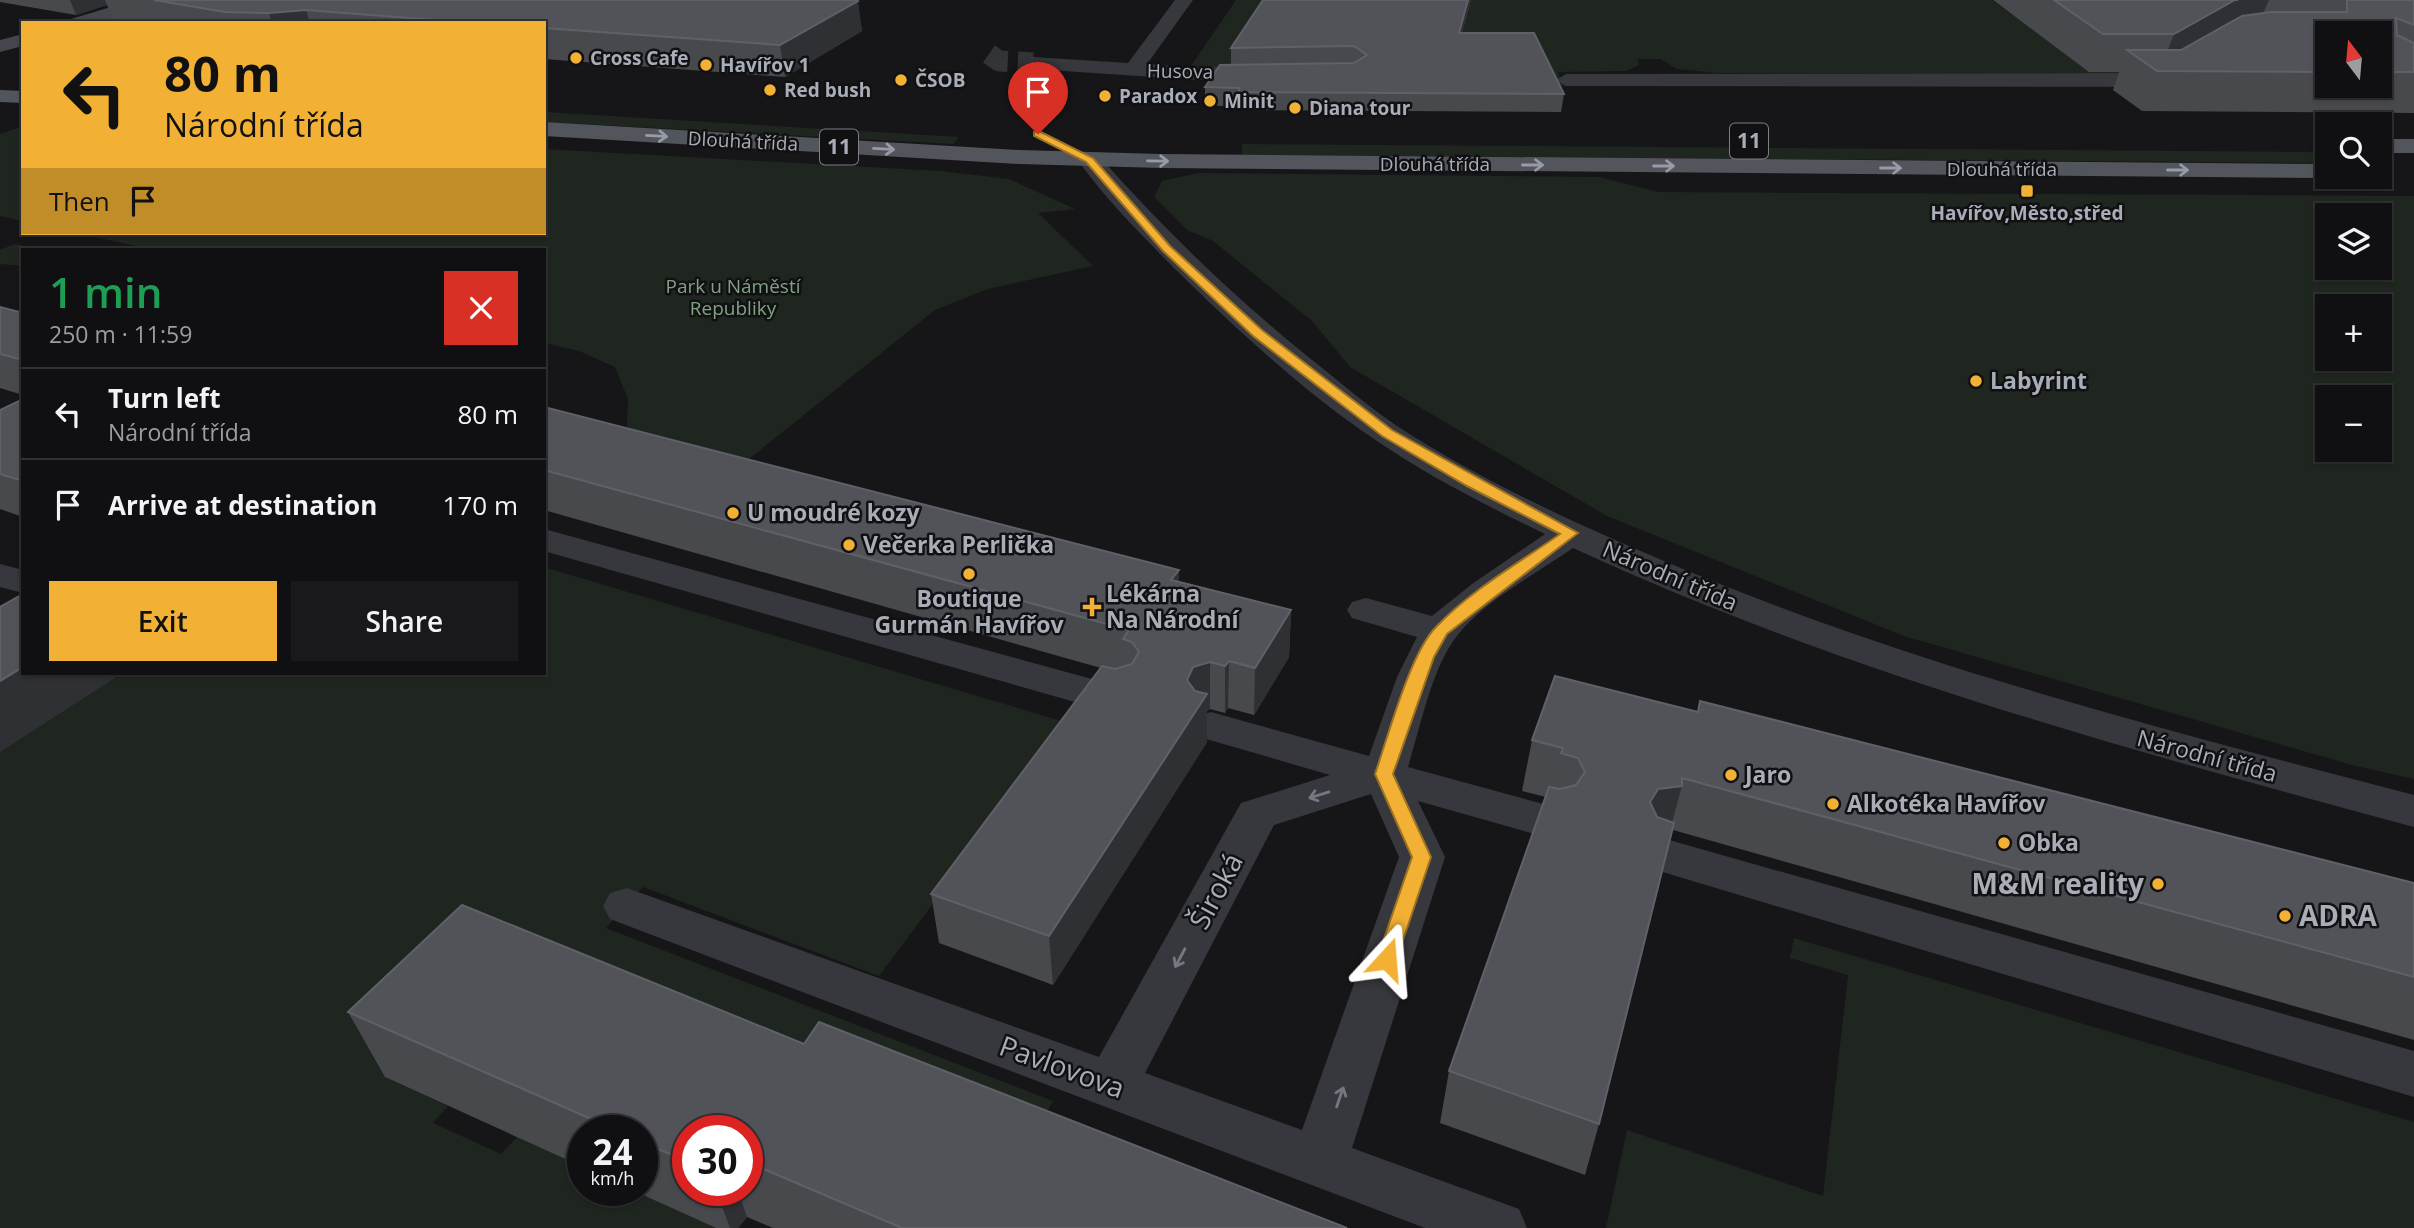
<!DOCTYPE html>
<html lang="en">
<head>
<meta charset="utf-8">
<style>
	:root { --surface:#101012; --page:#19191b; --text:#f1f3f6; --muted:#9c9d9f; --line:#303032; --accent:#f2b134 }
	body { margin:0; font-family:"Open Sans",sans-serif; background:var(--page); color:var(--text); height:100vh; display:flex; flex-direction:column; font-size:26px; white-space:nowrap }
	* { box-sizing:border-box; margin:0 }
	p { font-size:23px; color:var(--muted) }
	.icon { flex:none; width:38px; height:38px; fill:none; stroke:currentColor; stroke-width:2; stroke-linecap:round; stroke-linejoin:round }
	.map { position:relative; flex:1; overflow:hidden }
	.details { position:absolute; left:21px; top:248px; width:525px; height:427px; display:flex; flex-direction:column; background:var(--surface); border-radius:0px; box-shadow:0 2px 5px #0004,0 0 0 2px var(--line) }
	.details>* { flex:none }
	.hud { position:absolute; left:21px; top:21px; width:525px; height:214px; border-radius:0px; box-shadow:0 2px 5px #0004,0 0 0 2px var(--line); background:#f2b134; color:#111; overflow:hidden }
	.needle { width:46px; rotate:344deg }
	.fabs { position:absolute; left:2315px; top:21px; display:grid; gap:14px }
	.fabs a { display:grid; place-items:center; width:77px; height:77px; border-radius:0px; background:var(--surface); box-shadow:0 2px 5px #0004,0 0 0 2px var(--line); font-size:35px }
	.speed { position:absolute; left:567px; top:1115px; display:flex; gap:14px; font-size:35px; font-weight:700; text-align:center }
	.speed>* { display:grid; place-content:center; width:91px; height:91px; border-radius:50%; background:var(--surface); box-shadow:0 2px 5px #0004,0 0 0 2px var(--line); line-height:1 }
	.speed small { font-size:18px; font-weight:400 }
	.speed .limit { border:10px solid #d22; background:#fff; color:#111 }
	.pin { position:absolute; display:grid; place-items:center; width:60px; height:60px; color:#fff; margin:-72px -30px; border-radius:50% 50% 50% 0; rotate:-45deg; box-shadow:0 0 7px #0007 }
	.pin .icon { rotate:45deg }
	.me { position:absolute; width:77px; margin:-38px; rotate:19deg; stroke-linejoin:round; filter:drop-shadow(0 0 5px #0008) }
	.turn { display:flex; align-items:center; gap:24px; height:147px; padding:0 28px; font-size:32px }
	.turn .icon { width:91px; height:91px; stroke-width:2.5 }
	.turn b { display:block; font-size:49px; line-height:60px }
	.then { display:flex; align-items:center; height:66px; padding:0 28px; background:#0003; gap:14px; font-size:26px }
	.round { display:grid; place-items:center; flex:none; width:74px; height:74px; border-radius:0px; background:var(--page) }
	.headline { display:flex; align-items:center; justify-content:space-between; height:119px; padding:0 28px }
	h1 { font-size:42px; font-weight:600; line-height:52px; color:#1e9e55 }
	.cta { display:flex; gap:14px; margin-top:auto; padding:14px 28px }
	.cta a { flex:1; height:80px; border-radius:0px; background:var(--accent); color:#111; font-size:28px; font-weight:600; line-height:80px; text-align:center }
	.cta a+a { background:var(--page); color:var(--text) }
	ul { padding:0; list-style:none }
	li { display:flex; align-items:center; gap:21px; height:91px; padding:0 28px; border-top:2px solid var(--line) }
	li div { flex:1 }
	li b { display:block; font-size:26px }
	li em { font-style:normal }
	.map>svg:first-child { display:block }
	.green { fill:#1e261f; fill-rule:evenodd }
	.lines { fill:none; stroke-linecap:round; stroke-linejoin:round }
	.street-tunnel { stroke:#333438; stroke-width:21; stroke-dasharray:21 10; stroke-linecap:butt }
	.street { fill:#37383d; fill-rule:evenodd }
	.secondary { fill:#45474d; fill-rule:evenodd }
	.primary { fill:#53555c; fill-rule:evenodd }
	.wall { fill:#47494d; fill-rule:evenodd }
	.shaded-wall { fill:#2f3033 }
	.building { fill:#525359; stroke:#5f6168; stroke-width:2 }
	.oneway { stroke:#979ba6 }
	.oneway2 { stroke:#757881 }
	.route { fill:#f2b134; stroke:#9d7322; stroke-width:2 }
	.poi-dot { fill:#f2b134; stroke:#111113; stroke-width:2.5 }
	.labels { text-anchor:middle; stroke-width:5; stroke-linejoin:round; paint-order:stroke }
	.far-poi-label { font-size:19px; font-weight:bold; fill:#a8adb8; stroke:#111113; text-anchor:start }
	.far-street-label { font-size:19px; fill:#a8adb8; stroke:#111113 }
	.far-park-label { font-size:19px; fill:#7fa381; stroke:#111113 }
	.shield { fill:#111113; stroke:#7b7e86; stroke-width:2 }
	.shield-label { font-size:21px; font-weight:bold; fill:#a8adb8 }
	.poi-label { font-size:23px; font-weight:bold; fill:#a8adb8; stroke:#111113; text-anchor:start }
	.street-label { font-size:23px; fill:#a8adb8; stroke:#111113 }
	.near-poi-label { font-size:28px; font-weight:bold; fill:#a8adb8; stroke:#111113; text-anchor:end }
	.near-street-label { font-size:28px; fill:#a8adb8; stroke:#111113 }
</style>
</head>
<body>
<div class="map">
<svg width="2414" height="1228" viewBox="0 0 2414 1228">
	<rect width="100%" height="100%" fill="#161618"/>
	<g class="green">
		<path d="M1236,0H1272L1238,66L1189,69Z"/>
		<path d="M1323,0H1992L2012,15H2118L2157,73H1717L1677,69L1660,59H1638L1639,65L1626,71L1558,72L1565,86H1549Z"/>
		<path d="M544,112L959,137L953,144L544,122Z"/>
		<path d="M23,126V221L0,216V134Z"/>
		<path d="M1242,144L2327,152L2328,163L1242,155Z"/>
		<path d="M544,149L941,171L1009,179L1075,209L1038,213L1093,266L988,289L935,310L749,459L627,428L628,399L615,367L579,351L544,343V250H155L76,233H544Z"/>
		<path d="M1198,173L1599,177L1659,192L2414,196V779L2352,765L1904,636L1607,516L1350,367L1312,321L1213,241L1187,230L1154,197L1162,181ZM2328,215H2380V268H2328ZM2380,306V359H2328V306ZM2328,397H2380V450H2328Z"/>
		<path d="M14,244C31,248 45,245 62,249L23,250V266L0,264V250Z"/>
		<path d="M544,567L1068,723L879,976L643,887L606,928L1053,1101L1019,1160L385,1077L448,1106L433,1123L501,1154L517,1137L583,1167V1190H633L716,1228H0V631L23,674H544Z"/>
		<path d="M1794,938L2414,1122V1228H1606L1627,1130L1823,1196L1848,975L1790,958Z"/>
	</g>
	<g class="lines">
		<path class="street-tunnel" d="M989,54L999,61L1033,63"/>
		<g class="street">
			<path d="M1175,0H1193L1147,64L1199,68L1265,65L1275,71L1272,75L1199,80L1033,69L1023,63L1033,57L1128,63Z"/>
			<path d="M2169,73L2179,79L2176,83L2164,87L1566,86L1556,80L1566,74Z"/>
			<path d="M1090,153L1098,155C1168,234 1243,306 1326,371C1349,390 1372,409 1397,426C1474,476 1559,516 1643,552C1891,660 2153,727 2414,795V827C2129,750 1842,672 1573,548C1536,574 1480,603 1454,640C1431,672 1420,728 1408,767L1565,810L1572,822L1565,834L1549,838L1418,801L1445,857L1352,1148L1519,1209L1527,1228H1425L610,919L603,906L610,893L627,888L1099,1057L1241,803L1330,775L1196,736L1190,726L1196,716L1211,712L1369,756L1397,677L1417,637L1352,618L1347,610L1352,602L1366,598L1432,616L1472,584L1545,534C1487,506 1430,477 1377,441C1308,396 1233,326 1174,268C1141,234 1105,199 1078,160L1082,155ZM1371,794L1399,857L1302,1130L1145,1073L1274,825Z"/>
			<path d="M544,529L1132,690L1138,700L1132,710L1117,714L544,551Z"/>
			<path d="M0,564L23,570V593L0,587Z"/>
			<path d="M1662,838L2414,1051V1097L1646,867L1639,855L1646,843Z"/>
		</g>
		<g class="secondary">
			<path d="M134,0H163L160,4L99,23H69L71,19Z"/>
			<path d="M23,34V46L0,52V40Z"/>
		</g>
		<g class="primary">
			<path d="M0,90L23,91V103L0,102Z"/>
			<path d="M544,122L1020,150L1161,154L2328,164V177H2334L2328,178L1161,168L1020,164L544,136Z"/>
			<rect x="2380" y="139" width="34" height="14"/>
		</g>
	</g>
	<g class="wall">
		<path d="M0,0H857L862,31L785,77L544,59V23H124L114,21L107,5L76,15L0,2Z"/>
		<path d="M1471,0L1462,33L1564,94L1561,112L1239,110V107L1205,105V87L1231,64V48Z"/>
		<path d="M1993,0H2414V113L2142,111L2113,90L2119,72H2089ZM2328,33H2380V86H2328Z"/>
		<path d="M0,307L23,313V395L0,388Z"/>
		<path d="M23,399V517L0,509V410Z"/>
		<path d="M544,407L1179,581L1291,610L1289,657L1254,715L1228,708L1225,713L1210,709L1207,711V742L1053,985L939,943L931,894L1101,668L544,510Z"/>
		<path d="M1697,712L2414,883V1040L1673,830L1599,1124L1585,1175L1440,1123L1449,1071L1546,797L1522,791L1532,740Z"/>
		<path d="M348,1012L804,1044L1347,1228H773L747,1217L738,1228H716L632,1190H642V1130H583V1167L385,1077ZM688,1130H747V1190H688Z"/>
	</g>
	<g class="shaded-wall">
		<path d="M70,0H105L107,5L76,15Z"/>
		<path d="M1468,0H1471L1457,50L1459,33Z"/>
		<path d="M2235,0H2269L2255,32L2160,71L2174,34Z"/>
		<path d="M858,1L862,31L785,77L780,45Z"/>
		<path d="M306,10L310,23H272L269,13Z"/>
		<path d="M1179,570V616L1171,580Z"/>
		<path d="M1291,610L1289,657L1254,715L1255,668Z"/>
		<path d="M1229,661L1228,708L1225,713V666Z"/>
		<path d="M1210,662V709L1207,711V742L1053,985L1049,936L1193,667Z"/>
		<path d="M23,667V674H121L0,752V681Z"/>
		<path d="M1682,786L1668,837L1650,802L1658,789Z"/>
		<path d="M716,1190H738L747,1217L738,1228H730Z"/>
	</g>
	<g class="building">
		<path d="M154,0H857L858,1L780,45L544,28V23H474L306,10L269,13L225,12Z"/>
		<path d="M1263,0H1468L1459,33H1534L1564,94L1239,92V88L1205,87L1220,65L1354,63L1367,55L1354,46L1231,48Z"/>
		<path d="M2054,0H2238H2235L2174,34H2103Z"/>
		<path d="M2347,0H2414V25L2396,18L2397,35L2414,43V72H2380V33H2328V72L2157,71L2127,50H2181L2242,16L2271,12H2347Z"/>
		<path d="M0,307L23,313V360L0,354Z"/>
		<path d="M23,399V481L0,474V410Z"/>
		<path d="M544,407L1179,570L1171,580L1291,610L1255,668L1229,661L1225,666L1210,662L1193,667L1187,680L1195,691L1207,694L1049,936L931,894L1102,666L1115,669L1132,664L1139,652L1132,642L1123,639L1129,630L544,470Z"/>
		<path d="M23,594V667L0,681V607Z"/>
		<path d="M1555,676L1698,712L1700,701L2414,883V977L1682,778V786L1658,789L1650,802L1657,817L1674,823L1599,1124L1449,1071L1549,787L1560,789L1576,785L1585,772L1578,758L1561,753L1563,748L1532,740Z"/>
		<path d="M462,905L804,1044L819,1022L1347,1228H902L747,1162V1130H688V1162L642,1142V1130H616L348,1012Z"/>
	</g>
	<defs><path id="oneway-shaft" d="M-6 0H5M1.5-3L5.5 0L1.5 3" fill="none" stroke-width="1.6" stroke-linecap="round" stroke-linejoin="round" transform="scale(1.75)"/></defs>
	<g class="oneway">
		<use href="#oneway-shaft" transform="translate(657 136) rotate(3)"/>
		<use href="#oneway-shaft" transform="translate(884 149) rotate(3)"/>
		<use href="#oneway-shaft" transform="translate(1158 161) rotate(1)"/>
		<use href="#oneway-shaft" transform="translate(1533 165)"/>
		<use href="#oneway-shaft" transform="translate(1664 166)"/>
		<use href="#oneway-shaft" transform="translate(1891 168)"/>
		<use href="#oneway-shaft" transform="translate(2178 170)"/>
	</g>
	<g class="oneway2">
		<use href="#oneway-shaft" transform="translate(1319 795) rotate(163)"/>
		<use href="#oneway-shaft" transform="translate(1180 958) rotate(118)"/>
		<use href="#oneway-shaft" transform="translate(1340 1097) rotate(-71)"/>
	</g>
	<path class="route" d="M1034,132H1041L1093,158L1170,246L1262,330L1392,430L1578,533L1447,634L1434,657L1393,774L1431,857L1395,964H1380L1377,959L1412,857L1375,774C1388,737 1410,653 1436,627C1471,590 1519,563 1560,534L1467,486L1382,436L1253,336L1163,251L1086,162L1034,136Z"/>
	<g class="poi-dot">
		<circle cx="576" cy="58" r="7"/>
		<circle cx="706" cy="65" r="7"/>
		<circle cx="901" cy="80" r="7"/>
		<circle cx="770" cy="90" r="7"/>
		<circle cx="1105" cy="96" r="7"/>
		<circle cx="1210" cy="101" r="7"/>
		<circle cx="1295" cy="108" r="7"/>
		<rect x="2020" y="184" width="14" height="14" rx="3.5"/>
		<circle cx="1976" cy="381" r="7"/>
		<circle cx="733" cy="513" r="7"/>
		<circle cx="849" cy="545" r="7"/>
		<circle cx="969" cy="574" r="7"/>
		<path d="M1088.5 596.5h7v7h7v7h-7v7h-7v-7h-7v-7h7z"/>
		<circle cx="1731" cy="775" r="7"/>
		<circle cx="1833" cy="804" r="7"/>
		<circle cx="2004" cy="843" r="7"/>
		<circle cx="2158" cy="884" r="7"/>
		<circle cx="2285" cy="916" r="7"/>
	</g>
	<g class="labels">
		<g class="far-poi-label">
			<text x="590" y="65">Cross Cafe</text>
			<text x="720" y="72">Havířov 1</text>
			<text x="915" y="87">ČSOB</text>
			<text x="784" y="97">Red bush</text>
			<text x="1119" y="103">Paradox</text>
			<text x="1224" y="108">Minit</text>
			<text x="1309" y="115">Diana tour</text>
			<text x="2027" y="220" text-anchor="middle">Havířov,Město,střed</text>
		</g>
		<g class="far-street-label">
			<text transform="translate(1180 71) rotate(1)" y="7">Husova</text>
			<text transform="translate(743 141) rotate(3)" y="7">Dlouhá třída</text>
			<text x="1435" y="171">Dlouhá třída</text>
			<text x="2002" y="176">Dlouhá třída</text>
		</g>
		<g class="far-park-label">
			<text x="733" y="293">Park u Náměstí<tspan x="733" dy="22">Republiky</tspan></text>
		</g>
		<g class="shield">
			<rect x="1730" y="123.5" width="38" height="35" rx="5"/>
			<rect x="820" y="129.5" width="38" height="35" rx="5"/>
		</g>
		<g class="shield-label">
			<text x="1749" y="148">11</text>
			<text x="839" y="154">11</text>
		</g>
		<g class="poi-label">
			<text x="1990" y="389">Labyrint</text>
			<text x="747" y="521">U moudré kozy</text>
			<text x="863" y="553">Večerka Perlička</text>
			<text x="1106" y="602">Lékárna<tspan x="1106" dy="26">Na Národní</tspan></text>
			<text x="969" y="607" text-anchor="middle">Boutique<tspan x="969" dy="26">Gurmán Havířov</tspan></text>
			<text x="1745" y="783">Jaro</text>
			<text x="1847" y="812">Alkotéka Havířov</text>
			<text x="2018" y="851">Obka</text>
		</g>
		<g class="street-label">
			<text transform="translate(1670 576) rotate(23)" y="8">Národní třída</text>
			<text transform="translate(2207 756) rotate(15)" y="8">Národní třída</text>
		</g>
		<g class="near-poi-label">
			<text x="2144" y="894">M&amp;M reality</text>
			<text x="2299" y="926" text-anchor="start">ADRA</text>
		</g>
		<g class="near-street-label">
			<text transform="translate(1216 891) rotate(-62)" y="10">Široká</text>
			<text transform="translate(1062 1067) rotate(20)" y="10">Pavlovova</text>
		</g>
	</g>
</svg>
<div class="fabs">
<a><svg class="needle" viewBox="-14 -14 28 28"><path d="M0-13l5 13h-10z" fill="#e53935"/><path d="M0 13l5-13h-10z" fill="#9c9d9f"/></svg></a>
<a><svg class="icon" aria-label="search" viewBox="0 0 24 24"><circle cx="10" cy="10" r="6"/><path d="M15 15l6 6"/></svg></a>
<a><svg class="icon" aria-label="layers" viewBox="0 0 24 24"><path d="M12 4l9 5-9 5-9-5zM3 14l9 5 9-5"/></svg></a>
<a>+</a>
<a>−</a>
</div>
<div class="speed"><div>24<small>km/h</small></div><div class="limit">30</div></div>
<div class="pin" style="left:1038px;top:134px;background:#d93025"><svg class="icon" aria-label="arrive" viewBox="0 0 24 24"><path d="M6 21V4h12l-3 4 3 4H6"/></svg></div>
<svg class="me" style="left:1387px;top:959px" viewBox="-20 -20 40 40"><path d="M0-17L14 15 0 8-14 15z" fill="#f2b134" stroke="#fff" stroke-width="4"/></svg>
<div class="hud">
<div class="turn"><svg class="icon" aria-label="left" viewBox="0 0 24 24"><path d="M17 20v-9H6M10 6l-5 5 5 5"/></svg><div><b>80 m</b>Národní třída</div></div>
<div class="then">Then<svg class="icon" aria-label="arrive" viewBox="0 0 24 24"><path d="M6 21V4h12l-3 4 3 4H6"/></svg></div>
</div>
<section class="details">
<div class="headline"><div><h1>1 min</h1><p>250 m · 11:59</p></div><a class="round" style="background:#d93025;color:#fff"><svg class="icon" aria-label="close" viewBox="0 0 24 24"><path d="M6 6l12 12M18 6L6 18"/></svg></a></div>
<ul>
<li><svg class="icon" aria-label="left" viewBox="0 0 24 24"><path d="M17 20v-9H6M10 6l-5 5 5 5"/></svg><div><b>Turn left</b><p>Národní třída</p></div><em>80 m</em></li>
<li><svg class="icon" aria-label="arrive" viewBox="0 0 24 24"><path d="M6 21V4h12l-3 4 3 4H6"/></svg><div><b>Arrive at destination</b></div><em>170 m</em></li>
</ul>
<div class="cta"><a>Exit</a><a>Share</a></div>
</section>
</div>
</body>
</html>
